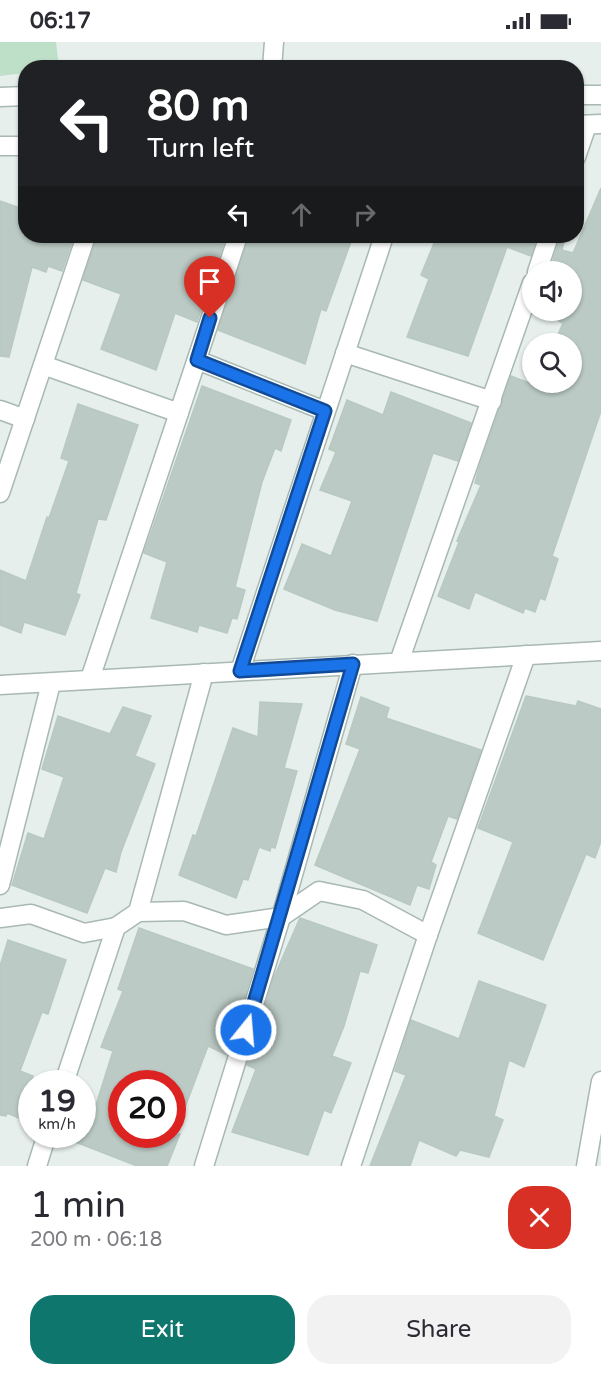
<!DOCTYPE html>
<html lang="en">
<head>
<meta charset="utf-8">
<style>
	:root { --surface:#fff; --page:#f2f2f3; --text:#2b2b33; --muted:#7c7c81; --accent:#0f766e }
	body { margin:0; font-family:"Varela Round",sans-serif; background:var(--page); color:var(--text); height:100vh; display:flex; flex-direction:column; font-size:22px; white-space:nowrap }
	* { box-sizing:border-box; margin:0 }
	p { font-size:20px; color:var(--muted) }
	.icon { flex:none; width:33px; height:33px; fill:none; stroke:currentColor; stroke-width:2; stroke-linecap:round; stroke-linejoin:round }
	.map { position:relative; height:1124px; overflow:hidden }
	.panel { display:flex; flex-direction:column; background:var(--surface); flex:1 }
	.panel>* { flex:none }
	.top-card { position:absolute; left:18px; top:18px; width:566px; height:183px; border-radius:24px; box-shadow:0 2px 4px #0004; background:#202124; color:#fff; overflow:hidden }
	.controls { position:absolute; left:522px; top:219px; display:grid; gap:12px }
	.controls a { display:grid; place-items:center; width:60px; height:60px; border-radius:50%; background:var(--surface); box-shadow:0 2px 4px #0004; font-size:30px }
	.speed { position:absolute; left:18px; top:1028px; display:flex; gap:12px; font-size:30px; font-weight:700; text-align:center }
	.speed>* { display:grid; place-content:center; width:78px; height:78px; border-radius:50%; background:var(--surface); box-shadow:0 2px 4px #0004; line-height:1 }
	.speed small { font-size:15px; font-weight:400 }
	.speed .limit { border:9px solid #d22; background:#fff; color:#111 }
	.pin { position:absolute; display:grid; place-items:center; width:51px; height:51px; color:#fff; margin:-62px -26px; border-radius:50% 50% 50% 0; rotate:-45deg; box-shadow:0 0 6px #0007 }
	.pin .icon { rotate:45deg }
	.me { position:absolute; width:66px; margin:-33px; rotate:17deg; stroke-linejoin:round; filter:drop-shadow(0 0 4px #0008) }
	.turn { display:flex; align-items:center; gap:21px; height:126px; padding:0 30px; font-size:27px }
	.turn .icon { width:78px; height:78px; stroke-width:2.5 }
	.turn b { display:block; font-size:42px; line-height:51px }
	.lanes { display:flex; align-items:center; height:57px; padding:0 30px; background:#0003; justify-content:center; gap:30px; direction:ltr }
	.lanes .off { opacity:.35 }
	.round { display:grid; place-items:center; flex:none; width:63px; height:63px; border-radius:24px; background:var(--page) }
	.headline { display:flex; align-items:center; justify-content:space-between; height:102px; padding:0 30px }
	h1 { font-size:36px; font-weight:600; line-height:45px }
	.primary-button { display:flex; gap:12px; margin-top:auto; padding:12px 30px }
	.primary-button a { flex:1; height:69px; border-radius:24px; background:var(--accent); color:#fff; font-size:24px; font-weight:600; line-height:69px; text-align:center }
	.primary-button a+a { background:var(--page); color:var(--text) }
	.status { display:flex; justify-content:space-between; align-items:center; height:42px; padding:0 30px; background:var(--surface); direction:ltr }
	.status svg { height:16px; fill:currentColor }
	.map>svg:first-child { display:block }
	.green { fill:#bfe0c8 }
	.building { fill:#bbcac4; stroke:#b8c9c2; stroke-width:1.5; fill-rule:evenodd }
	.lines { fill:none; stroke-linecap:round; stroke-linejoin:round }
	.service-casing { stroke:#a8b8b2; stroke-width:21 }
	.minor-casing { stroke:#a8b8b2; stroke-width:21 }
	.service { stroke:#fff; stroke-width:18 }
	.minor { stroke:#fff; stroke-width:18 }
	.route-casing { stroke:#114b97; stroke-width:15 }
	.route { stroke:#1a73e8; stroke-width:10 }
</style>
</head>
<body>
<div class="status"><b>06:17</b><svg viewBox="0 0 49 12"><path d="M0 12V9h3v3zM5 12V6h3v6zM10 12V3h3v9zM15 12V0h3v12zM26 1h20v11H26zM47 4h2v5h-2z"/></svg></div>
<div class="map">
<svg width="601" height="1124" viewBox="0 0 601 1124">
	<rect width="100%" height="100%" fill="#e6efeb"/>
	<path class="green" d="M0,0H56L59,25L26,26L25,31L0,34Z"/>
	<g class="building">
		<path d="M601,146V369L552,514L558,517L545,558L540,556L535,570L525,566L523,571L475,550L469,567L438,554L459,500L457,499L481,443L475,441L479,426L511,334L537,344L538,340H572V302H554L563,281L537,269L572,268V230H551L552,222L560,194H565L562,208L573,211Z"/>
		<path d="M0,159L26,168V194H74L62,229L48,224L46,230L32,225L9,315L0,314Z"/>
		<path d="M97,194H226L197,280L175,271L156,328L101,307L121,252L83,238Z"/>
		<path d="M249,194H353L326,269L321,267L305,322L218,288Z"/>
		<path d="M437,194H537L531,214L507,205L468,314L407,295L429,237L421,233Z"/>
		<path d="M202,344L291,378L281,409L275,406L262,440L235,545L245,548L237,577L232,576L227,591L199,583L197,590L151,576L167,520L144,511Z"/>
		<path d="M391,350L471,381L458,419L433,411L377,579L335,568L284,547L302,502L331,514L352,459L320,448L336,410L329,407L347,358L383,373Z"/>
		<path d="M78,362L138,383L106,478L98,477L76,551L80,553L65,593L24,580L21,591L0,583V528L26,539L47,475L49,476L69,419L61,416Z"/>
		<path d="M526,654L576,664L578,659L601,667V799L595,816L586,812L543,918L478,891L513,800L478,786Z"/>
		<path d="M361,655L389,666L386,676L481,708L457,777L448,774L431,820L436,823L429,847L417,843L410,863L315,823L360,707L346,702Z"/>
		<path d="M260,660L302,662L284,726L297,729L275,806L271,805L270,809L259,805L248,838L243,837L236,856L179,833L193,793L196,794L233,686L258,695Z"/>
		<path d="M123,665L151,674L135,714L155,722L121,810L116,830L105,826L87,871L12,843L28,791L44,797L64,735L42,727L58,674L110,692Z"/>
		<path d="M300,876L377,903L368,931L360,929L344,984L332,1014L351,1021L331,1071L324,1068L308,1113L232,1090L256,1027L247,1023L274,935Z"/>
		<path d="M139,886L253,927L227,1013L208,1004L175,1092H180L167,1124H137L60,1094L82,1092V1061L95,1066L113,1009L101,1005L123,949L118,947ZM122,1041H172L174,1092H122Z"/>
		<path d="M8,898L66,918L48,972L42,970L20,1029L33,1034L21,1077L7,1071L6,1074L0,1073V924Z"/>
		<path d="M479,939L546,963L524,1025L509,1018L494,1074L503,1078L489,1115L460,1108L456,1114L419,1098L410,1124H370L406,1033L395,1029L411,978L459,997Z"/>
	</g>
	<g class="lines">
		<g class="service-casing">
			<g id="service">
				<path d="M272,26L274,0"/>
				<path d="M576,115L587,83"/>
				<path d="M537,230L549,194"/>
				<path d="M345,311L492,359"/>
				<path d="M197,318L325,369"/>
				<path d="M43,323L179,371"/>
				<path d="M0,368L25,377"/>
				<path d="M0,451L86,194"/>
				<path d="M399,620L532,241"/>
				<path d="M240,629L384,194"/>
				<path d="M90,637L238,194"/>
				<path d="M0,843L51,641"/>
				<path d="M138,870L204,631"/>
				<path d="M0,876L31,872L84,891L116,885L138,870L184,869L226,883L281,875L319,849L363,858L428,893"/>
				<path d="M64,1041L116,885"/>
				<path d="M37,1124L47,1092"/>
				<path d="M204,1124L281,875L353,622"/>
				<path d="M351,1124L428,893L526,613"/>
			</g>
		</g>
		<g class="minor-casing">
			<g id="minor">
				<path d="M576,53H601"/>
				<path d="M0,55L26,54"/>
				<path d="M576,83L601,82"/>
				<path d="M0,104H26"/>
				<path d="M0,643L601,609"/>
				<path d="M586,1124L601,1039"/>
			</g>
		</g>
		<use href="#service" class="service"/>
		<use href="#minor" class="minor"/>
	</g>
	<g class="lines">
		<g class="route-casing">
			<path id="route" d="M210,276L197,318L325,369L240,629L353,622L246,988"/>
		</g>
		<use href="#route" class="route"/>
	</g>
</svg>
<div class="controls">
<a><svg class="icon" aria-label="sound" viewBox="0 0 24 24"><path d="M4 9h4l5-4v14l-5-4H4zM17 9q2 3 0 6"/></svg></a>
<a><svg class="icon" aria-label="search" viewBox="0 0 24 24"><circle cx="10" cy="10" r="6"/><path d="M15 15l6 6"/></svg></a>
</div>
<div class="speed"><div>19<small>km/h</small></div><div class="limit">20</div></div>
<div class="pin" style="left:210px;top:276px;background:#d93025"><svg class="icon" aria-label="arrive" viewBox="0 0 24 24"><path d="M6 21V4h12l-3 4 3 4H6"/></svg></div>
<svg class="me" style="left:246px;top:988px" viewBox="-20 -20 40 40"><circle r="17" fill="#1a73e8" stroke="#fff" stroke-width="3"/><path d="M0-11L8 9 0 5-8 9z" fill="#fff"/></svg>
<div class="top-card">
<div class="turn"><svg class="icon" aria-label="left" viewBox="0 0 24 24"><path d="M17 20v-9H6M10 6l-5 5 5 5"/></svg><div><b>80 m</b>Turn left</div></div>
<div class="lanes"><svg class="icon" aria-label="left" viewBox="0 0 24 24"><path d="M17 20v-9H6M10 6l-5 5 5 5"/></svg><svg class="icon off" aria-label="ahead" viewBox="0 0 24 24"><path d="M12 20V5M6 11l6-6 6 6"/></svg><svg class="icon off" aria-label="right" viewBox="0 0 24 24"><path d="M7 20v-9h11M14 6l5 5-5 5"/></svg></div>
</div>
</div>
<section class="panel">
<div class="headline"><div><h1>1 min</h1><p>200 m · 06:18</p></div><a class="round" style="background:#d93025;color:#fff"><svg class="icon" aria-label="close" viewBox="0 0 24 24"><path d="M6 6l12 12M18 6L6 18"/></svg></a></div>
<div class="primary-button"><a>Exit</a><a>Share</a></div>
</section>
</body>
</html>
